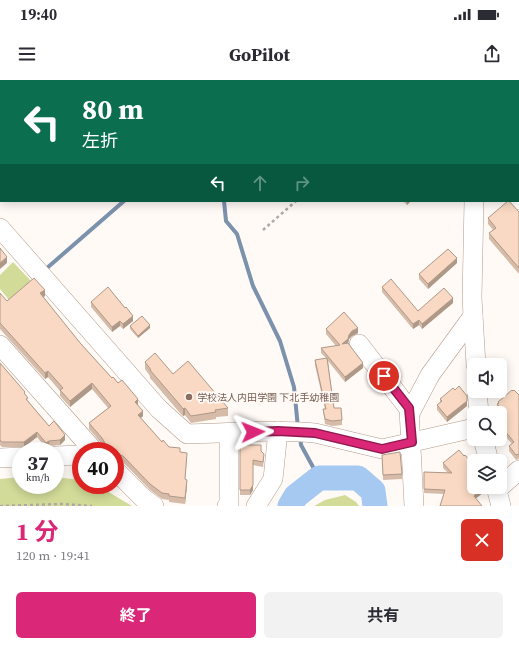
<!DOCTYPE html>
<html lang="ja">
<head>
<meta charset="utf-8">
<style>
	:root { --surface:#fff; --page:#f2f2f3; --text:#2b2b33; --muted:#7c7c81; --accent:#db2777 }
	body { margin:0; font-family:"Source Serif 4","Noto Sans JP",serif; background:var(--page); color:var(--text); height:100vh; display:flex; flex-direction:column; font-size:15px; white-space:nowrap }
	* { box-sizing:border-box; margin:0 }
	p { font-size:13px; color:var(--muted) }
	.icon { flex:none; width:22px; height:22px; fill:none; stroke:currentColor; stroke-width:2; stroke-linecap:round; stroke-linejoin:round }
	.map { position:relative; height:426px; overflow:hidden }
	.details { display:flex; flex-direction:column; background:var(--surface); flex:1 }
	.details>* { flex:none }
	.guide { position:absolute; left:0px; top:0px; width:519px; height:122px; box-shadow:0 2px 10px #0003; background:#0b6e4f; color:#fff; overflow:hidden }
	.tools { position:absolute; left:467px; top:278px; display:grid; gap:8px }
	.tools a { display:grid; place-items:center; width:40px; height:40px; border-radius:6px; background:var(--surface); box-shadow:0 2px 10px #0003; font-size:20px }
	.speed { position:absolute; left:12px; top:362px; display:flex; gap:8px; font-size:20px; font-weight:700; text-align:center }
	.speed>* { display:grid; place-content:center; width:52px; height:52px; border-radius:50%; background:var(--surface); box-shadow:0 2px 10px #0003; line-height:1 }
	.speed small { font-size:10px; font-weight:400 }
	.speed .limit { border:6px solid #d22; background:#fff; color:#111 }
	.pin { position:absolute; display:grid; place-items:center; width:34px; height:34px; color:#fff; margin:-17px; border:2px solid #fff; border-radius:50%; box-shadow:0 1px 4px #0007 }
	.me { position:absolute; width:44px; margin:-22px; rotate:88deg; stroke-linejoin:round; filter:drop-shadow(0 0 3px #0008) }
	.turn { display:flex; align-items:center; gap:14px; height:84px; padding:0 16px; font-size:18px }
	.turn .icon { width:52px; height:52px; stroke-width:2.5 }
	.turn b { display:block; font-size:28px; line-height:34px }
	.lanes { display:flex; align-items:center; height:38px; padding:0 16px; background:#0003; justify-content:center; gap:20px; direction:ltr }
	.lanes .off { opacity:.35 }
	.round { display:grid; place-items:center; flex:none; width:42px; height:42px; border-radius:6px; background:var(--page) }
	.headline { display:flex; align-items:center; justify-content:space-between; height:68px; padding:0 16px }
	h1 { font-size:24px; font-weight:700; line-height:30px; color:var(--accent) }
	.cta { display:flex; gap:8px; margin-top:auto; padding:8px 16px }
	.cta a { flex:1; height:46px; border-radius:6px; background:var(--accent); color:#fff; font-size:16px; font-weight:700; line-height:46px; text-align:center }
	.cta a+a { background:var(--page); color:var(--text) }
	.status { display:flex; justify-content:space-between; align-items:center; height:28px; padding:0 20px; background:var(--surface); direction:ltr }
	.status svg { height:11px; fill:currentColor }
	header { display:flex; justify-content:space-between; align-items:center; height:52px; padding:0 16px; background:var(--surface); font-size:18px; font-weight:700 }
	.map>svg:first-child { display:block }
	.green { fill:#d2db98 }
	.lines { fill:none; stroke-linecap:round; stroke-linejoin:round }
	.stream { stroke:#7b91ac; stroke-width:4 }
	.river { stroke:#a6c9f2; stroke-width:25 }
	.minor-casing { stroke:#b39b8b; stroke-width:20 }
	.path { stroke:#aea8a3; stroke-width:2.5; stroke-dasharray:3 3; stroke-linecap:butt }
	.minor { stroke:#fff; stroke-width:19 }
	.wall { fill:#d6bba8 }
	.shaded-wall { fill:#ae9888 }
	.building { fill:#f9d9c3; stroke:#ae9888 }
	.route-casing { stroke:#8e194d; stroke-width:10 }
	.route { stroke:#db2777; stroke-width:7 }
	.education-dot { fill:#8d6e63; stroke:#fffaf6; stroke-width:1.5 }
	.labels { text-anchor:middle; stroke-width:3.5; stroke-linejoin:round; paint-order:stroke }
	.education-label { font-size:10px; fill:#785e54; stroke:#fffaf6; text-anchor:start }
</style>
</head>
<body>
<div class="status"><b>19:40</b><svg viewBox="0 0 49 12"><path d="M0 12V9h3v3zM5 12V6h3v6zM10 12V3h3v9zM15 12V0h3v12zM26 1h20v11H26zM47 4h2v5h-2z"/></svg></div>
<header><svg class="icon" aria-label="menu" viewBox="0 0 24 24"><path d="M4 6h16M4 12h16M4 18h16"/></svg>GoPilot<svg class="icon" aria-label="share" viewBox="0 0 24 24"><path d="M12 15V3M7 8l5-5 5 5M5 13v7h14v-7"/></svg></header>
<div class="map">
<svg width="519" height="426" viewBox="0 0 519 426">
	<rect width="100%" height="100%" fill="#fffaf6"/>
	<g class="green">
		<path d="M13,182L31,201L9,220L0,209V195Z"/>
		<path d="M21,397V405H55V397L81,400V405H97L132,426H0V399Z"/>
		<path d="M345,415L356,422L359,426H314L325,420Z"/>
	</g>
	<g class="lines">
		<g class="stream">
			<path d="M141,0L142,1"/>
			<path d="M518,86L519,85"/>
			<path d="M224,121L226,141L237,154L253,206L280,261L294,307L298,348"/>
			<path d="M47,188L124,121"/>
			<path d="M300,356L301,365L319,398"/>
		</g>
		<path class="river" d="M290,426L296,416L319,398H358L373,411L375,426"/>
		<g class="minor-casing">
			<g id="minor">
				<path d="M466,0V1"/>
				<path d="M518,119L519,120"/>
				<path d="M474,121L472,218L476,285"/>
				<path d="M0,148L159,329L187,354C230,353 273,349 315,353L382,369L474,348"/>
				<path d="M359,264L409,329L414,426"/>
				<path d="M0,265L94,371"/>
				<path d="M477,311L479,333"/>
				<path d="M410,333L430,295L473,236"/>
				<path d="M483,359L489,381"/>
				<path d="M55,376L81,375"/>
				<path d="M0,378L21,377"/>
				<path d="M115,390L143,418L154,426"/>
				<path d="M496,407L501,426"/>
				<path d="M500,407L519,390"/>
				<path d="M227,426L229,425V353"/>
				<path d="M256,426L273,399L278,351"/>
			</g>
		</g>
		<g class="path">
			<path d="M409,0L410,1"/>
			<path d="M77,1L78,0"/>
			<path d="M0,67L1,66"/>
			<path d="M263,150L296,121"/>
			<path d="M0,426L62,424L92,426"/>
		</g>
		<use href="#minor" class="minor"/>
	</g>
	<g class="wall">
		<path d="M403,121H411L407,125Z"/>
		<path d="M519,132V194L489,159V153L493,150L488,144V138Z"/>
		<path d="M457,183L428,209L419,199V194Z"/>
		<path d="M382,207L418,231L453,223L422,249L419,245L413,249L382,212Z"/>
		<path d="M0,213L7,221L45,216L43,217L81,264L112,298L118,303L138,325L143,336L141,338L162,362L169,367L180,372L187,378L185,399L187,405L185,424L169,422V420L162,419L150,410L123,382L118,380L115,379V371H105L102,364L89,349V343L108,328L92,309L70,327L60,316V311L48,297L45,299L0,249Z"/>
		<path d="M91,222L133,241L123,249L120,246L112,252L91,227Z"/>
		<path d="M130,246L150,248L138,258L130,249Z"/>
		<path d="M326,249L358,253L352,256L349,259L348,263L363,288L345,302L328,281L334,328L342,340V345L332,346L325,344L323,329H325L315,285V280L326,278L321,273V268L336,266L326,254Z"/>
		<path d="M145,282L173,294L228,328V336L216,337V339L191,343L185,335L183,336L180,333L150,298V296L145,289Z"/>
		<path d="M0,283L25,314L28,321L49,346L65,360L60,365L49,366L46,368L37,357L24,367H2L0,365Z"/>
		<path d="M455,310L467,326L447,342L437,330V325L440,323V319Z"/>
		<path d="M519,315V379L516,380L509,371V366L512,364L500,350V341L504,338L497,329V324H498V322Z"/>
		<path d="M240,365L261,371L264,379L263,387L253,385V410L250,415H240Z"/>
		<path d="M382,375L402,394V399L383,400Z"/>
		<path d="M443,383L474,407L484,412L476,418L444,414L424,413V392L448,393L443,388Z"/>
	</g>
	<g class="shaded-wall">
		<path d="M407,121H411L407,125Z"/>
		<path d="M7,177V183L0,189V183Z"/>
		<path d="M457,178V183L428,209V204Z"/>
		<path d="M45,210V216L40,219V213Z"/>
		<path d="M453,218V223L422,249V244Z"/>
		<path d="M133,236V241L123,249V244Z"/>
		<path d="M419,240V245L413,249V244Z"/>
		<path d="M120,241V246L112,252V247Z"/>
		<path d="M150,245V248L138,258V256Z"/>
		<path d="M358,248V253L352,256L349,259L348,264H342L352,251Z"/>
		<path d="M363,283V288L345,302V297Z"/>
		<path d="M48,291V297L45,299V293Z"/>
		<path d="M92,303V309L70,327V321Z"/>
		<path d="M138,319V325L135,327V322Z"/>
		<path d="M467,321V326L447,342V337Z"/>
		<path d="M185,328V335L183,336V329Z"/>
		<path d="M143,331V336L138,340V335Z"/>
		<path d="M37,352V357L24,367V362Z"/>
		<path d="M65,355V360L60,365V360Z"/>
		<path d="M49,361V366L46,368V363Z"/>
		<path d="M187,400V405L185,424V418Z"/>
		<path d="M253,405V410L250,415V410Z"/>
		<path d="M484,407V412L474,420V416Z"/>
	</g>
	<g class="building">
		<path d="M518,17L519,19V23L518,24Z"/>
		<path d="M518,50L519,51V75L518,76Z"/>
		<path d="M508,121H509L519,132V188L489,153L496,148L488,138Z"/>
		<path d="M0,168L7,177L0,183Z"/>
		<path d="M448,169L457,178L428,204L419,194Z"/>
		<path d="M34,198L45,210L40,213L81,264L112,298L113,297L118,303L122,300L138,319L135,322L143,331L138,335L155,354L162,362L163,360L169,367L180,368V372L187,373L185,399L187,400L185,418L169,416V414L162,413L150,404L123,376L118,374H115V371H110L106,365L102,358L89,343L111,326L92,303L70,321L60,310L63,308L48,291L45,293L0,243V213L7,221Z"/>
		<path d="M391,199L418,231L444,208L453,218L422,244L419,240L413,244L382,207Z"/>
		<path d="M108,207L125,228L126,227L133,236L123,244L120,241L112,247L91,222Z"/>
		<path d="M344,232L358,248L352,251L349,255L348,259L342,264L348,263L363,283L345,297L321,268L340,265L326,249Z"/>
		<path d="M142,236L150,245L138,256L130,246Z"/>
		<path d="M155,273L173,294L188,281L228,328L215,330L216,332L191,336L185,328L183,329L180,325L150,290H151L145,282Z"/>
		<path d="M327,278L334,328H341L342,340L332,341L325,339L323,329H326L315,280Z"/>
		<path d="M0,283L25,312L24,313L28,318L26,319L49,346L54,341L65,355L60,360L49,361L46,363L37,352L24,362H2L0,360Z"/>
		<path d="M459,306L467,316V321L447,337L437,325L442,321L440,319L453,308L455,310Z"/>
		<path d="M512,310L513,311L514,310L519,315V374L516,375L509,366L514,362L500,345V341L507,335L497,324L499,323L498,322Z"/>
		<path d="M240,365H261V371L264,374L263,382L253,380V405L250,410H240Z"/>
		<path d="M459,370L464,376L465,375L474,386V407H484L474,416L482,426H440L445,410L424,409V392L452,393L443,383Z"/>
		<path d="M400,372L402,394L383,395L382,375Z"/>
	</g>
	<g class="lines">
		<g class="route-casing">
			<path id="route" d="M253,352L278,351L315,353L382,369L412,362L409,328L384,296"/>
		</g>
		<use href="#route" class="route"/>
	</g>
	<circle class="education-dot" cx="189" cy="317" r="4"/>
	<g class="labels">
		<g class="education-label">
			<text x="197" y="321">学校法人内田学園 下北手幼稚園</text>
		</g>
	</g>
</svg>
<div class="tools">
<a><svg class="icon" aria-label="sound" viewBox="0 0 24 24"><path d="M4 9h4l5-4v14l-5-4H4zM17 9q2 3 0 6"/></svg></a>
<a><svg class="icon" aria-label="search" viewBox="0 0 24 24"><circle cx="10" cy="10" r="6"/><path d="M15 15l6 6"/></svg></a>
<a><svg class="icon" aria-label="layers" viewBox="0 0 24 24"><path d="M12 4l9 5-9 5-9-5zM3 14l9 5 9-5"/></svg></a>
</div>
<div class="speed"><div>37<small>km/h</small></div><div class="limit">40</div></div>
<div class="pin" style="left:384px;top:296px;background:#d93025"><svg class="icon" aria-label="arrive" viewBox="0 0 24 24"><path d="M6 21V4h12l-3 4 3 4H6"/></svg></div>
<svg class="me" style="left:253px;top:352px" viewBox="-20 -20 40 40"><path d="M0-17L14 15 0 8-14 15z" fill="#db2777" stroke="#fff" stroke-width="4"/></svg>
<div class="guide">
<div class="turn"><svg class="icon" aria-label="left" viewBox="0 0 24 24"><path d="M17 20v-9H6M10 6l-5 5 5 5"/></svg><div><b>80 m</b>左折</div></div>
<div class="lanes"><svg class="icon" aria-label="left" viewBox="0 0 24 24"><path d="M17 20v-9H6M10 6l-5 5 5 5"/></svg><svg class="icon off" aria-label="ahead" viewBox="0 0 24 24"><path d="M12 20V5M6 11l6-6 6 6"/></svg><svg class="icon off" aria-label="right" viewBox="0 0 24 24"><path d="M7 20v-9h11M14 6l5 5-5 5"/></svg></div>
</div>
</div>
<section class="details">
<div class="headline"><div><h1>1 分</h1><p>120 m · 19:41</p></div><a class="round" style="background:#d93025;color:#fff"><svg class="icon" aria-label="close" viewBox="0 0 24 24"><path d="M6 6l12 12M18 6L6 18"/></svg></a></div>
<div class="cta"><a>終了</a><a>共有</a></div>
</section>
</body>
</html>
